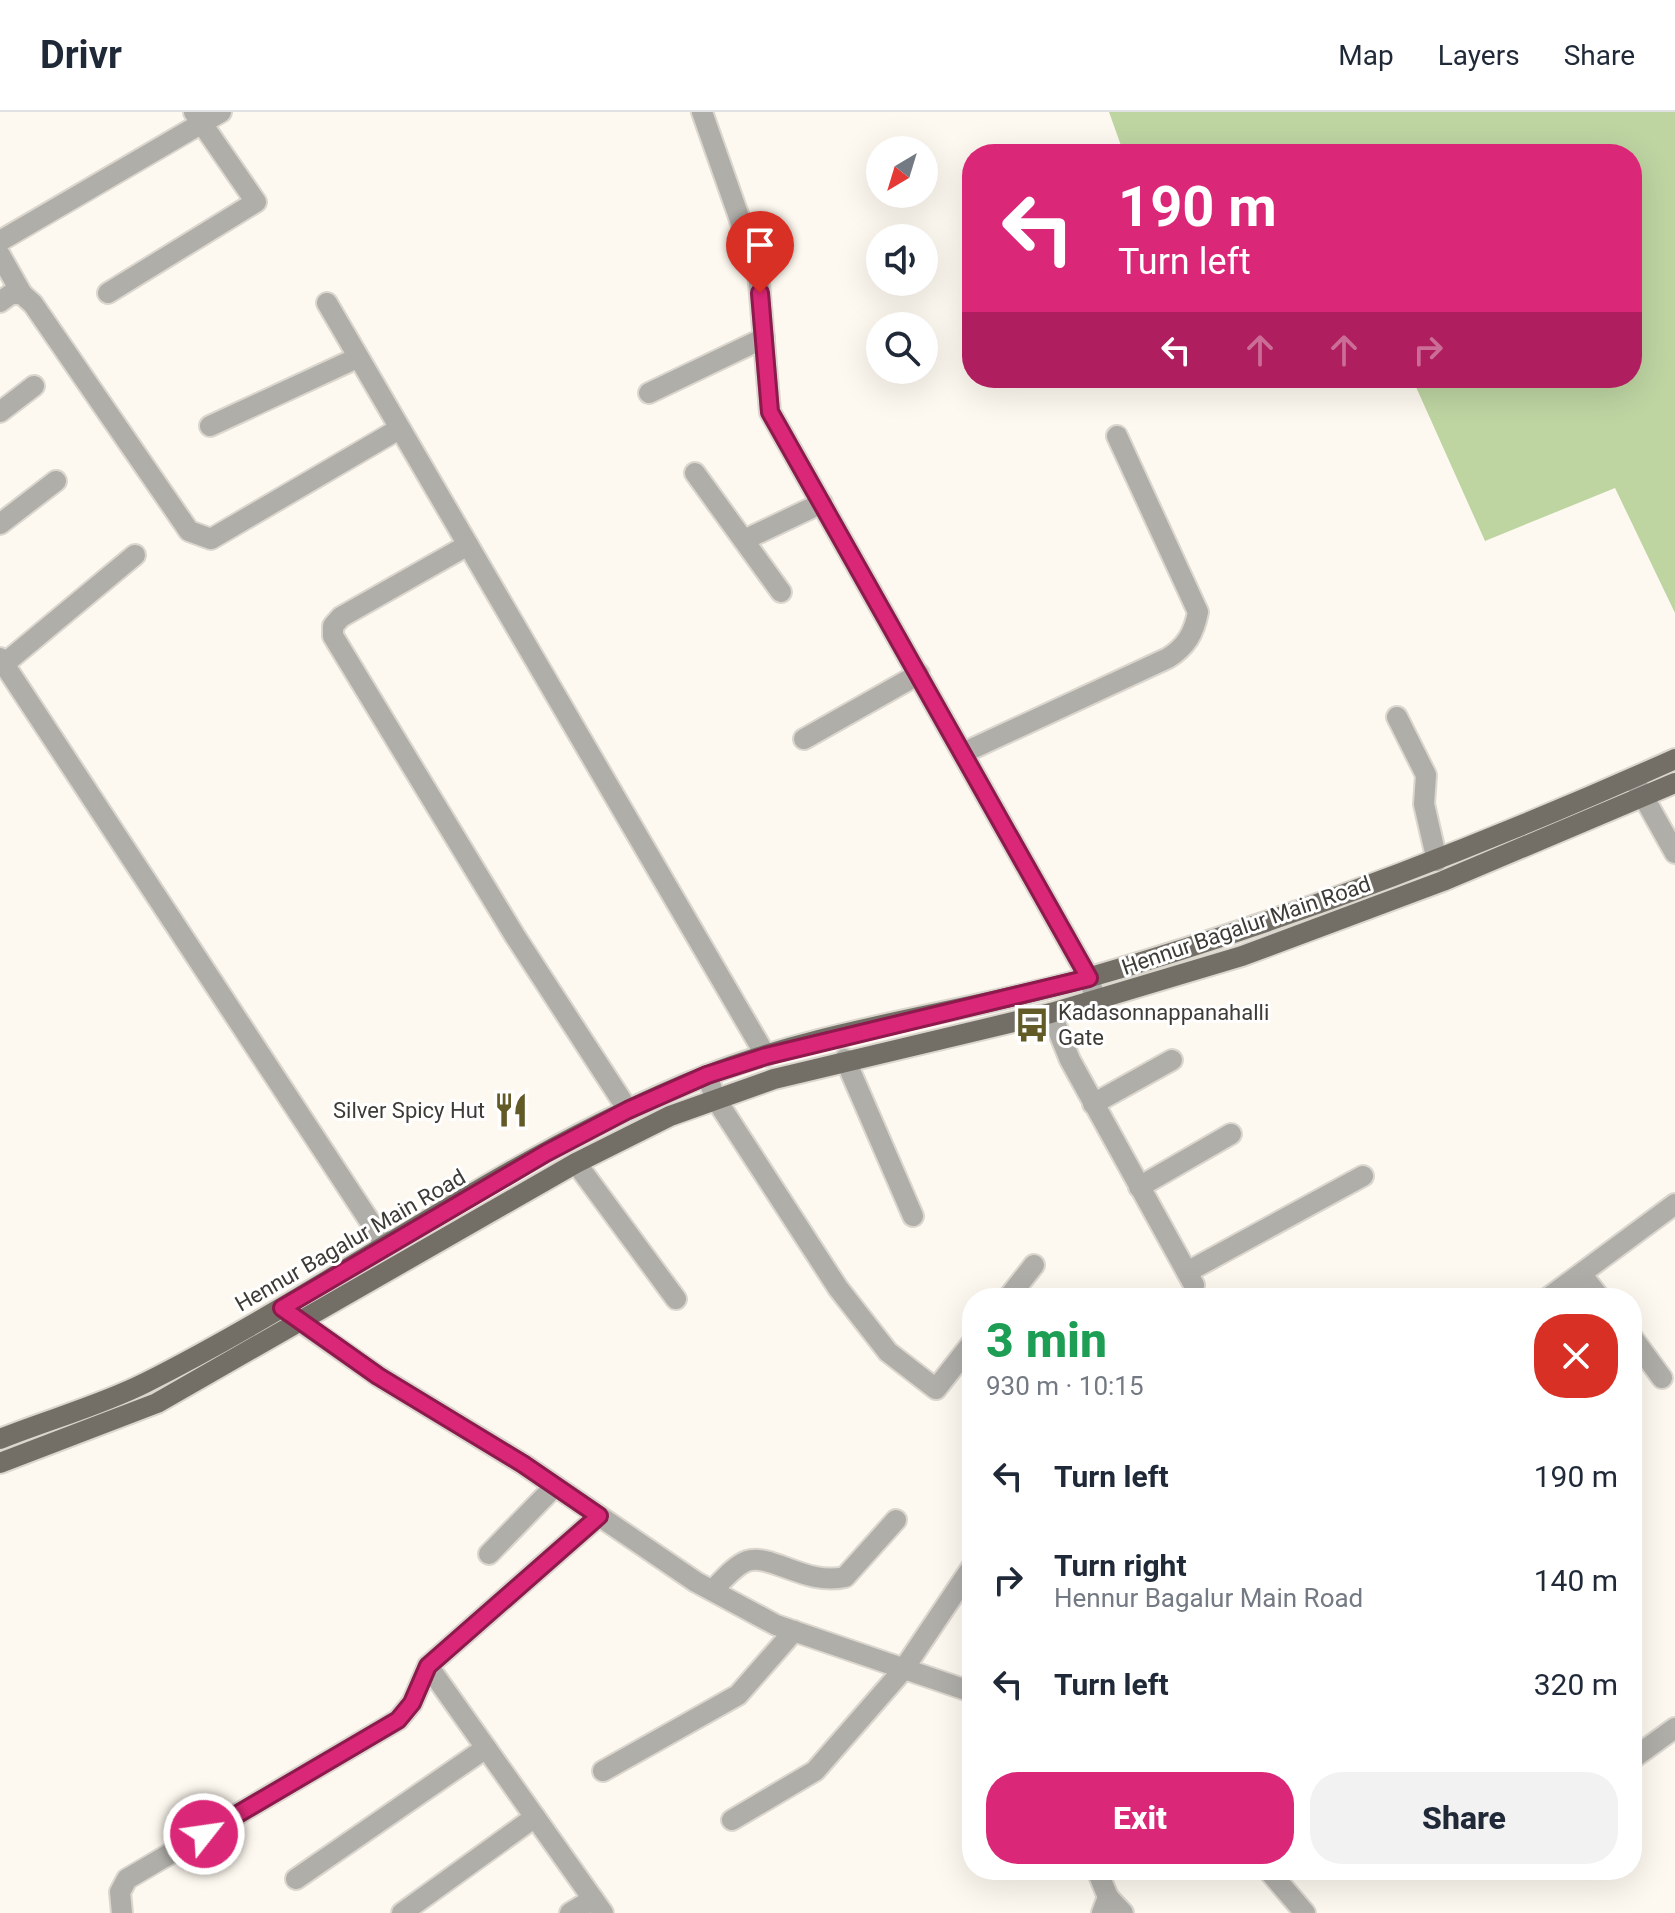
<!DOCTYPE html>
<html lang="en">
<head>
<meta charset="utf-8">
<style>
	:root { --surface:#fff; --page:#f2f2f3; --text:#1f2937; --muted:#747a83; --line:#e0e1e3; --accent:#db2777 }
	body { margin:0; font-family:Roboto,sans-serif; background:var(--page); color:var(--text); height:100vh; display:flex; flex-direction:column; font-size:30px; white-space:nowrap }
	* { box-sizing:border-box; margin:0 }
	p { font-size:26px; color:var(--muted) }
	.icon { flex:none; width:44px; height:44px; fill:none; stroke:currentColor; stroke-width:2; stroke-linecap:round; stroke-linejoin:round }
	.map { position:relative; flex:1; overflow:hidden }
	.side { position:absolute; left:962px; top:1176px; width:680px; height:592px; display:flex; flex-direction:column; background:var(--surface); border-radius:32px; box-shadow:0 8px 32px #0002 }
	.side>* { flex:none }
	.banner { position:absolute; left:962px; top:32px; width:680px; height:244px; border-radius:32px; box-shadow:0 8px 32px #0002; background:#db2777; color:#fff; overflow:hidden }
	.needle { width:52px; rotate:218deg }
	.controls { position:absolute; left:866px; top:24px; display:grid; gap:16px }
	.controls a { display:grid; place-items:center; width:72px; height:72px; border-radius:50%; background:var(--surface); box-shadow:0 8px 32px #0002; font-size:40px }
	.pin { position:absolute; display:grid; place-items:center; width:68px; height:68px; color:#fff; margin:-82px -34px; border-radius:50% 50% 50% 0; rotate:-45deg; box-shadow:0 0 8px #0007 }
	.pin .icon { rotate:45deg }
	.me { position:absolute; width:88px; margin:-44px; rotate:60deg; stroke-linejoin:round; filter:drop-shadow(0 0 6px #0008) }
	.turn { display:flex; align-items:center; gap:28px; height:168px; padding:0 24px; font-size:36px }
	.turn .icon { width:104px; height:104px; stroke-width:2.5 }
	.turn b { display:block; font-size:56px; line-height:68px }
	.lanes { display:flex; align-items:center; height:76px; padding:0 24px; background:#0003; justify-content:center; gap:40px; direction:ltr }
	.lanes .off { opacity:.35 }
	.round { display:grid; place-items:center; flex:none; width:84px; height:84px; border-radius:32px; background:var(--page) }
	.summary { display:flex; align-items:center; justify-content:space-between; height:136px; padding:0 24px }
	h1 { font-size:48px; font-weight:800; line-height:60px; color:#1e9e55 }
	.button { display:flex; gap:16px; margin-top:auto; padding:16px 24px }
	.button a { flex:1; height:92px; border-radius:32px; background:var(--accent); color:#fff; font-size:32px; font-weight:800; line-height:92px; text-align:center }
	.button a+a { background:var(--page); color:var(--text) }
	ul { padding:0; list-style:none }
	li { display:flex; align-items:center; gap:24px; height:104px; padding:0 24px }
	li div { flex:1 }
	li b { display:block; font-size:30px }
	li em { font-style:normal }
	header { display:flex; align-items:center; gap:48px; box-sizing:border-box; height:112px; padding:0 40px; background:var(--surface); border-bottom:2px solid var(--line) }
	header strong { font-size:38px }
	nav { display:flex; gap:44px; margin-inline-start:auto; font-size:28px }
	.map>svg:first-child { display:block }
	.green { fill:#bed5a2 }
	.lines { fill:none; stroke-linecap:round; stroke-linejoin:round }
	.minor-casing { stroke:#dbd7cf; stroke-width:24 }
	.major-casing { stroke:#dbd7cf; stroke-width:24 }
	.minor { stroke:#b0aea9; stroke-width:20 }
	.major { stroke:#736f66; stroke-width:20 }
	.route-casing { stroke:#8e194d; stroke-width:20 }
	.route { stroke:#db2777; stroke-width:14 }
	.labels { text-anchor:middle; stroke-width:6; stroke-linejoin:round; paint-order:stroke }
	.street-label { font-size:22px; fill:#3e3b37; stroke:#fff }
	.poi-label { font-size:22px; fill:#3e3b37; stroke:#fff; text-anchor:start }
</style>
</head>
<body>
<header>
<strong>Drivr</strong>
<nav><a>Map</a><a>Layers</a><a>Share</a></nav>
</header>
<div class="map">
<svg width="1675" height="1801" viewBox="0 0 1675 1801">
	<rect width="100%" height="100%" fill="#fef9f0"/>
	<path class="green" d="M1109,0H1675V501L1615,376L1485,429L1412,266H1632V42H1124Z"/>
	<g class="lines">
		<g class="minor-casing">
			<g id="minor">
				<path d="M702,0L758,159L770,300L1089,866L1096,889"/>
				<path d="M0,129L221,0"/>
				<path d="M0,143L22,182"/>
				<path d="M108,181L256,90L194,0"/>
				<path d="M0,190L11,182H22L33,192L189,419L211,427L399,317"/>
				<path d="M327,191L766,944"/>
				<path d="M649,281L764,226"/>
				<path d="M0,300L34,274"/>
				<path d="M210,314L357,246"/>
				<path d="M695,361L781,480"/>
				<path d="M0,412L56,369"/>
				<path d="M744,428L822,391"/>
				<path d="M468,433L341,505L333,514V524L515,824L628,998"/>
				<path d="M0,546L386,1134"/>
				<path d="M4,552L135,443"/>
				<path d="M1397,605L1426,663L1424,692L1437,749"/>
				<path d="M804,627L919,562"/>
				<path d="M963,641L1168,546C1186,535 1194,521 1198,500L1117,324"/>
				<path d="M1633,666L1675,741"/>
				<path d="M1051,901L1070,948L1194,1173"/>
				<path d="M845,947L913,1104"/>
				<path d="M707,963L715,986L838,1176L888,1240L936,1277L972,1231"/>
				<path d="M1093,992L1172,948"/>
				<path d="M576,1051L676,1187"/>
				<path d="M1139,1075L1231,1022"/>
				<path d="M1187,1160L1363,1064"/>
				<path d="M1581,1162L1600,1186"/>
				<path d="M1008,1186L1034,1153"/>
				<path d="M1548,1186L1675,1092"/>
				<path d="M288,1201L378,1264L523,1352L696,1470L776,1513L972,1580"/>
				<path d="M1632,1225L1662,1266"/>
				<path d="M599,1404L428,1554L603,1801"/>
				<path d="M489,1442L555,1374"/>
				<path d="M713,1478C722,1469 734,1454 747,1449C771,1441 806,1474 845,1465L896,1408"/>
				<path d="M1632,1647L1675,1616"/>
				<path d="M603,1659L738,1583L794,1519"/>
				<path d="M732,1708L815,1659L903,1558L972,1455"/>
				<path d="M1097,1758L1108,1785L1102,1801"/>
				<path d="M1268,1758L1305,1801"/>
				<path d="M296,1767L486,1636"/>
				<path d="M1108,1785L1123,1801"/>
				<path d="M122,1801L120,1780L127,1767L398,1608L412,1591L428,1554"/>
				<path d="M402,1801L535,1705"/>
				<path d="M570,1801L593,1787"/>
			</g>
		</g>
		<g class="major-casing">
			<g id="major">
				<path d="M0,1327C47,1308 99,1294 145,1271C334,1176 507,1043 705,964C829,915 966,901 1094,864C1293,807 1486,732 1675,647"/>
				<path d="M0,1351L157,1291L576,1051L670,1004L774,967L1051,901L1242,844L1443,769L1675,671"/>
			</g>
		</g>
		<use href="#minor" class="minor"/>
		<use href="#major" class="major"/>
	</g>
	<g class="lines">
		<g class="route-casing">
			<path id="route" d="M204,1722L398,1608L412,1591L428,1554L599,1404L523,1352L378,1264L282,1196L546,1041L628,998L707,963L766,944L1089,866L770,300L760,181"/>
		</g>
		<use href="#route" class="route"/>
	</g>
	<defs>
		<g id="bus-bare" transform="scale(2.76)"><path d="M-5-6H5V4H4V6H2V4H-2V6H-4V4H-5ZM-3.5-4V0h7V-4ZM-3.5 1.2v1.5H-2V1.2ZM2 1.2v1.5H3.5V1.2Z" fill="#625b27" stroke="#fff" stroke-width="2.5" paint-order="stroke"/></g>
		<g id="restaurant-bare" transform="scale(2.76)"><path d="M-5-6h1v4h1v-4h1v4h1v-4h1v5L-1.5 .5V6h-2V.5L-5-1ZM5-6V6H3V1.5H1.5Q1.5-4 5-6Z" fill="#625b27" stroke="#fff" stroke-width="2.5" paint-order="stroke"/></g>
	</defs>
	<g fill-rule="evenodd">
		<use href="#bus-bare" x="1032" y="913"/>
		<use href="#restaurant-bare" x="511" y="998"/>
	</g>
	<g class="labels">
		<g class="street-label">
			<text transform="translate(1246 813) rotate(-19)" y="8">Hennur Bagalur Main Road</text>
			<text transform="translate(350 1128) rotate(-30)" y="8">Hennur Bagalur Main Road</text>
		</g>
		<g class="poi-label">
			<text x="1058" y="908">Kadasonnappanahalli<tspan x="1058" dy="25">Gate</tspan></text>
			<text x="485" y="1006" text-anchor="end">Silver Spicy Hut</text>
		</g>
	</g>
</svg>
<div class="controls">
<a><svg class="needle" viewBox="-14 -14 28 28"><path d="M0-13l5 13h-10z" fill="#e53935"/><path d="M0 13l5-13h-10z" fill="#747a83"/></svg></a>
<a><svg class="icon" aria-label="sound" viewBox="0 0 24 24"><path d="M4 9h4l5-4v14l-5-4H4zM17 9q2 3 0 6"/></svg></a>
<a><svg class="icon" aria-label="search" viewBox="0 0 24 24"><circle cx="10" cy="10" r="6"/><path d="M15 15l6 6"/></svg></a>
</div>
<div class="pin" style="left:760px;top:181px;background:#d93025"><svg class="icon" aria-label="arrive" viewBox="0 0 24 24"><path d="M6 21V4h12l-3 4 3 4H6"/></svg></div>
<svg class="me" style="left:204px;top:1722px" viewBox="-20 -20 40 40"><circle r="17" fill="#db2777" stroke="#fff" stroke-width="3"/><path d="M0-11L8 9 0 5-8 9z" fill="#fff"/></svg>
<div class="banner">
<div class="turn"><svg class="icon" aria-label="left" viewBox="0 0 24 24"><path d="M17 20v-9H6M10 6l-5 5 5 5"/></svg><div><b>190 m</b>Turn left</div></div>
<div class="lanes"><svg class="icon" aria-label="left" viewBox="0 0 24 24"><path d="M17 20v-9H6M10 6l-5 5 5 5"/></svg><svg class="icon off" aria-label="ahead" viewBox="0 0 24 24"><path d="M12 20V5M6 11l6-6 6 6"/></svg><svg class="icon off" aria-label="ahead" viewBox="0 0 24 24"><path d="M12 20V5M6 11l6-6 6 6"/></svg><svg class="icon off" aria-label="right" viewBox="0 0 24 24"><path d="M7 20v-9h11M14 6l5 5-5 5"/></svg></div>
</div>
<section class="side">
<div class="summary"><div><h1>3 min</h1><p>930 m · 10:15</p></div><a class="round" style="background:#d93025;color:#fff"><svg class="icon" aria-label="close" viewBox="0 0 24 24"><path d="M6 6l12 12M18 6L6 18"/></svg></a></div>
<ul>
<li><svg class="icon" aria-label="left" viewBox="0 0 24 24"><path d="M17 20v-9H6M10 6l-5 5 5 5"/></svg><div><b>Turn left</b></div><em>190 m</em></li>
<li><svg class="icon" aria-label="right" viewBox="0 0 24 24"><path d="M7 20v-9h11M14 6l5 5-5 5"/></svg><div><b>Turn right</b><p>Hennur Bagalur Main Road</p></div><em>140 m</em></li>
<li><svg class="icon" aria-label="left" viewBox="0 0 24 24"><path d="M17 20v-9H6M10 6l-5 5 5 5"/></svg><div><b>Turn left</b></div><em>320 m</em></li>
</ul>
<div class="button"><a>Exit</a><a>Share</a></div>
</section>
</div>
</body>
</html>
